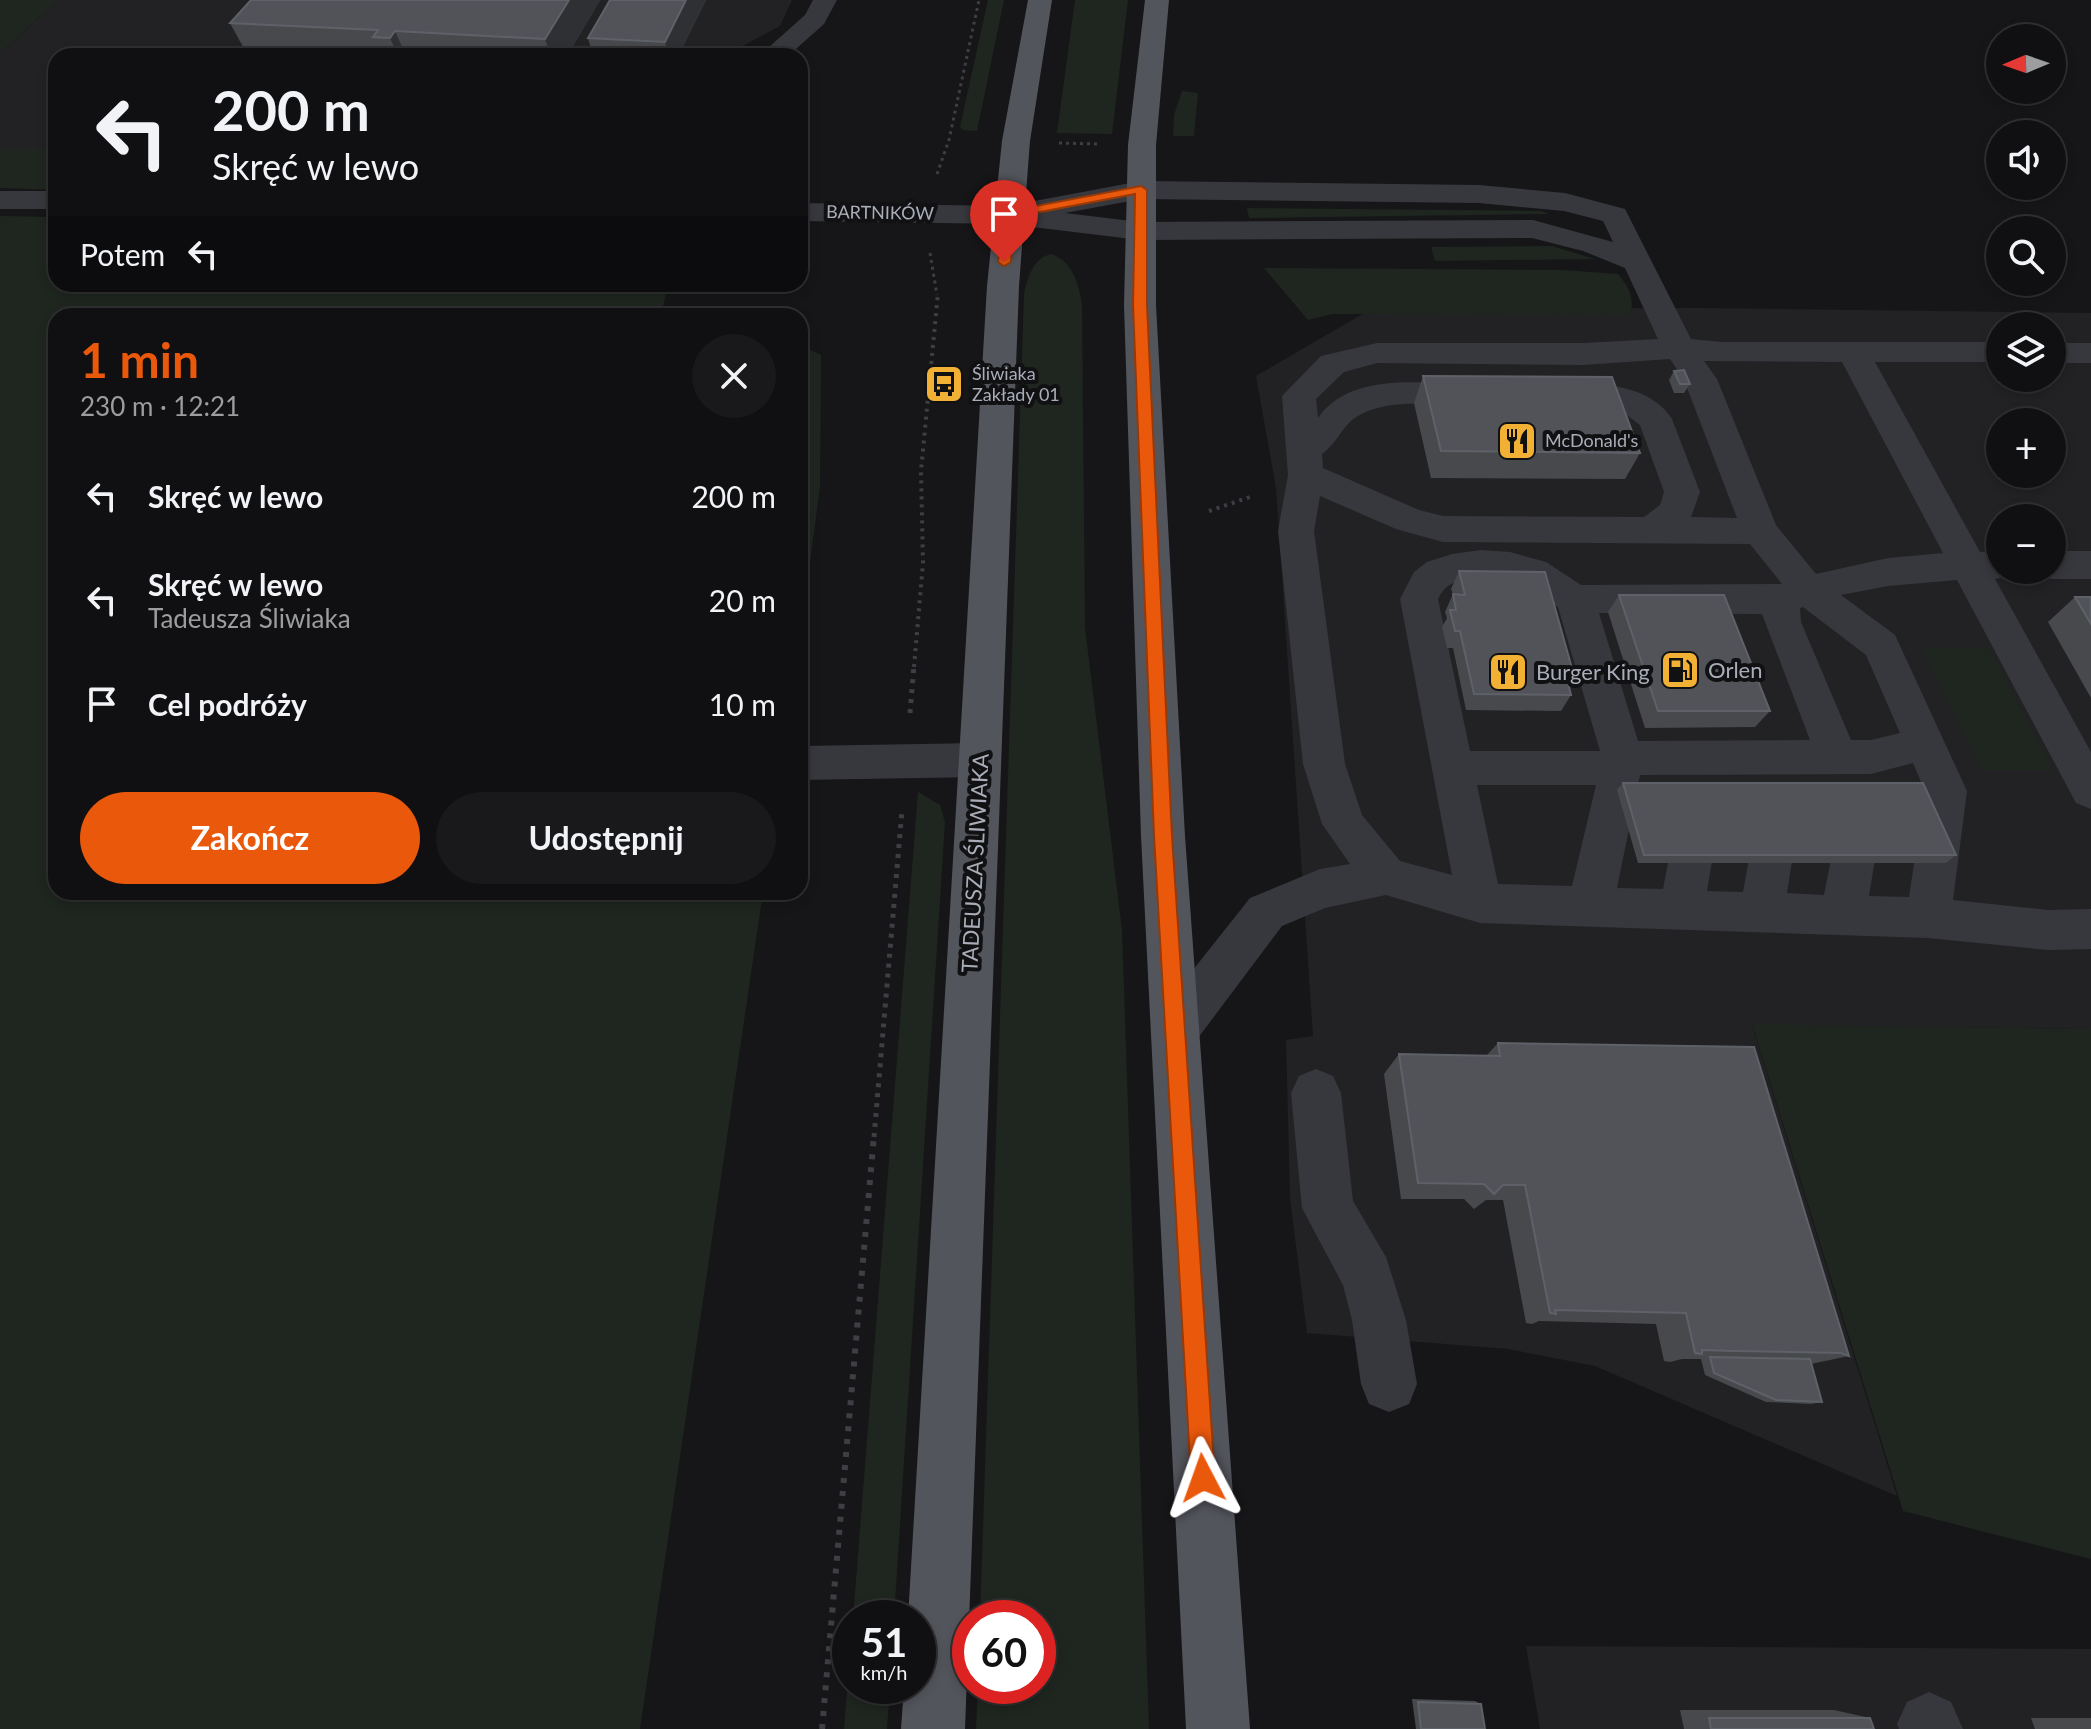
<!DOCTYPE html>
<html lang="pl">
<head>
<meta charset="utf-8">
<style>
	:root { --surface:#101012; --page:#19191b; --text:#f1f3f6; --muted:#9c9d9f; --line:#303032; --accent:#ea580c }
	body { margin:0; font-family:Lato,sans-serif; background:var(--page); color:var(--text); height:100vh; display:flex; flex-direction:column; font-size:30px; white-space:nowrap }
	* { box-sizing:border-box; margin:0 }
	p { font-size:26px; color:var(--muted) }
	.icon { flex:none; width:44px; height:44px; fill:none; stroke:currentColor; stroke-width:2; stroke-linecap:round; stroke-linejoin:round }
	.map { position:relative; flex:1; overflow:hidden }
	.details { position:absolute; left:48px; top:308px; width:760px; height:592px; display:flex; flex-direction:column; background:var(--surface); border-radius:24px; box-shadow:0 4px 12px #0003,0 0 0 2px var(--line) }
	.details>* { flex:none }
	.banner { position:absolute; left:48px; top:48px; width:760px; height:244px; border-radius:24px; box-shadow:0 4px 12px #0003,0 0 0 2px var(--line); background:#101012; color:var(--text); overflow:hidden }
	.needle { width:52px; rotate:268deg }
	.tools { position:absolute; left:1986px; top:24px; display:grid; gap:16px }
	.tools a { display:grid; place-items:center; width:80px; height:80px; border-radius:50%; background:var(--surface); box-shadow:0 4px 12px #0003,0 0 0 2px var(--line); font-size:40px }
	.speed { position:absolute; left:832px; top:1600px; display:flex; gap:16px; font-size:40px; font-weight:700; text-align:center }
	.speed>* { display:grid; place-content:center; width:104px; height:104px; border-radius:50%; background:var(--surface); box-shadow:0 4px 12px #0003,0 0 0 2px var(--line); line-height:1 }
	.speed small { font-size:20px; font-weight:400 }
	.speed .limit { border:12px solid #d22; background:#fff; color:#111 }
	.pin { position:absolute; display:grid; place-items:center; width:68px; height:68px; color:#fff; margin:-82px -34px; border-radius:50% 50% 50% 0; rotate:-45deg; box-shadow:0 0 8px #0007 }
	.pin .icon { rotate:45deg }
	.me { position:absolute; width:88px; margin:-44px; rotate:356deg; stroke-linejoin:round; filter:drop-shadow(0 0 6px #0008) }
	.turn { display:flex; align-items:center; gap:28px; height:168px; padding:0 32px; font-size:36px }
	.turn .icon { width:104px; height:104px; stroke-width:2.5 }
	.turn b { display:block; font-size:56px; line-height:68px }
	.then { display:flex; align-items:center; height:76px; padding:0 32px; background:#0003; gap:16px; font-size:30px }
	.round { display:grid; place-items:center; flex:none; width:84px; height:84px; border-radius:42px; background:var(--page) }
	.head { display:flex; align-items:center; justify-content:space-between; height:136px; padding:0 32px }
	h1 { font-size:48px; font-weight:700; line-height:60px; color:var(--accent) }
	.primary-button { display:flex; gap:16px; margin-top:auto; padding:16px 32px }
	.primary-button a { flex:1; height:92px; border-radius:48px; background:var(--accent); color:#fff; font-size:32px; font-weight:700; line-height:92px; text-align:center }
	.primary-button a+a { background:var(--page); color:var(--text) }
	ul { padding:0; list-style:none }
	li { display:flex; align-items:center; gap:24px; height:104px; padding:0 32px }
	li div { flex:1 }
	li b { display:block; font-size:30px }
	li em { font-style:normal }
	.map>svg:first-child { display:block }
	.built { fill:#222225; fill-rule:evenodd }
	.green { fill:#1e261f }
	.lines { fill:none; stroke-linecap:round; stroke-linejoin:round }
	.path-far3 { stroke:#3d3f44; stroke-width:3; stroke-dasharray:3 4; stroke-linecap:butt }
	.path-far2 { stroke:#3d3f44; stroke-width:4; stroke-dasharray:3 5; stroke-linecap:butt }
	.path-far1 { stroke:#3d3f44; stroke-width:5; stroke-dasharray:4 6; stroke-linecap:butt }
	.path { stroke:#3d3f44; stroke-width:6; stroke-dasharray:5 8; stroke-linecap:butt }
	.minor { fill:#37383d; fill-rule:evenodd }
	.major { fill:#53555c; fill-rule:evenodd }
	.wall { fill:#47494d }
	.shaded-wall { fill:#2f3033 }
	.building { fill:#525359; stroke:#5f6168; stroke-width:2 }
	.route { fill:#ea580c; stroke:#983908; stroke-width:2 }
	.labels { text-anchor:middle; stroke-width:8; stroke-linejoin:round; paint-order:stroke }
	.far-street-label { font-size:18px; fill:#a8adb8; stroke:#111113 }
	.far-poi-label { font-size:18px; fill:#a8adb8; stroke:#111113; text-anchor:start }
	.poi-label { font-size:22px; fill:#a8adb8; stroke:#111113; text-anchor:start }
	.street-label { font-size:22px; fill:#a8adb8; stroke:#111113 }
</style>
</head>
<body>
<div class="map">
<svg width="2091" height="1729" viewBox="0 0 2091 1729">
	<rect width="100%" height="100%" fill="#161618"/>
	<g class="built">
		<path d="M58,0H792L780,26L724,56H56V149H0V53Z"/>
		<path d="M1699,308L2091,313V1029L1752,1025L1897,1496L1595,1366L1508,1349L1307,1333L1290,1198L1286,1040L1313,1036L1276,488L1256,376L1371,309ZM2000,326H2052V378H2000ZM2000,422H2052V474H2000ZM2000,518H2052V570H2000Z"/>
		<path d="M1526,1646L2091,1649V1729H1540Z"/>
	</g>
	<g class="green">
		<path d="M0,0H58L0,53Z"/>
		<path d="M988,0H1004L977,131L963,130L960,127Z"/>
		<path d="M1075,0H1128L1112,134L1057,133Z"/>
		<path d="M1182,91L1198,93L1194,136H1173L1174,115Z"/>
		<path d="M0,149H56V190L0,188Z"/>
		<path d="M1247,208L1541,211L1549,214L1249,218Z"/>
		<path d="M0,216L56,217V284H668L661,316H56V892H763L640,1729H0Z"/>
		<path d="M1552,246L1595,259L1435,261L1431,247Z"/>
		<path d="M1051,254C1073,261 1079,285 1082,305L1085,627L1122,930L1149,1729H976L978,1686H1038V1618H980L1024,295C1027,278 1033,258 1051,254Z"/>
		<path d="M1264,268L1563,270L1618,274C1629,287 1635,298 1630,315L1332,314L1308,320Z"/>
		<path d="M800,350H810L821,355L820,487L800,637Z"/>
		<path d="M1922,648H1989L2053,770H1982Z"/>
		<path d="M918,792L940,805L945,822L894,1618H853Z"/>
		<path d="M1752,1024L2091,1029V1559L1903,1511Z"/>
		<path d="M850,1653V1686H890L887,1729H844Z"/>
	</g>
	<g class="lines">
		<g class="path-far3">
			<path d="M1059,143L1097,144"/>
			<path d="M937,174L949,140L979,0"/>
			<path d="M930,253L937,295"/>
		</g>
		<g class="path-far2">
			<path d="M1209,511L1253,496"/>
			<path d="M914,667L923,563L921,471L938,293"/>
		</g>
		<g class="path-far1">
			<path d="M910,713L914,665"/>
			<path d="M874,1137L902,810"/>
		</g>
		<path class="path" d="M822,1729L874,1135"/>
		<g class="minor">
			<path d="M813,0H837L824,24L788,56H759L805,15Z"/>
			<path d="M1141,181L1479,185L1565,193L1625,209L1691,339L1722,342H2000V362H1875L1980,552L2000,551V570H2016L2013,575L1995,579L2091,752V809L2076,803L1957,580L1888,586L1841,595L1895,635L1967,791L1953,900L2048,910L2091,909V949L2048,950L1928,938L1480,923L1386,895L1325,908L1282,926L1192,1046L1175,1052L1158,1046L1151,1030L1158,1014L1250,898L1320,869L1350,864L1322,824L1303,764L1278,531L1288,475L1282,396L1321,356L1377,343H1583L1658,339L1625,268L1583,251L1532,238L1140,240L1008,224L800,221V203L1008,206ZM1141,199L1479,203L1564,211L1603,221L1613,242L1533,220L1140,222L1065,213ZM1670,359L1684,380L1737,518L1691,517L1700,492L1672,419C1649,382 1586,379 1548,389L1543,397L1548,405L1560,408H1610L1624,413L1640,425L1664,492L1660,505L1644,517L1443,516L1419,510L1323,468L1322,454C1336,444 1340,431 1351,421C1383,395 1438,406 1476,407L1488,404L1493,396L1488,388L1476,385C1426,384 1352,370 1318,418L1316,399L1344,372L1377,363L1583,365ZM1704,361L1842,362L1943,553L1888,558L1816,574L1776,525L1717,379ZM1320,496L1396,529L1443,542L1750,544L1782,584L1581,585L1546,562L1510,552L1481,550L1452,554L1427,562L1414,572L1400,599L1452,875L1400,861L1362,815L1345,764L1314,531ZM1481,578L1520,582L1558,607L1600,751H1470L1438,599C1447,580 1462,579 1481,578ZM1803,607L1866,655L1900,733L1871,740H1851L1801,622L1800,608ZM1599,613L1762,614L1810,740L1638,741ZM1913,763L1925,791L1909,897L1869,896L1884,803L1878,790L1863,785L1848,790L1842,803L1824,895L1787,893L1801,804L1795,791L1780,786L1765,791L1759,804L1743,892L1707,891L1721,806L1715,793L1700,788L1685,793L1679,806L1663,889L1617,888L1640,775L1871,774ZM1477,785H1596L1572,886L1498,884Z"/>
			<rect x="0" y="191" width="56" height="18"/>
			<rect x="2052" y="343" width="39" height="20"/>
			<path d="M2052,551H2091V579H2052L2039,575L2036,570H2052Z"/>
			<path d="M980,743L995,748L1001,760L995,772L980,777L800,780V746Z"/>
			<path d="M1316,1069L1333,1076L1341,1093L1353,1201L1386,1257L1406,1320L1417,1384L1409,1404L1389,1412L1369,1404L1361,1384L1352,1320L1343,1285L1302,1208L1291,1093L1299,1076Z"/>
			<path d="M1929,1692L1951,1702L1963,1729H1899L1897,1724L1907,1702Z"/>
		</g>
		<g class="major">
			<path d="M1028,0H1052L1030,141L1019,286L965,1729H901L904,1686H918V1618H908L987,286L1002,141Z"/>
			<path d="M1145,0H1169L1156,145V305L1185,836L1250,1729H1186L1141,836L1124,305L1128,145Z"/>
		</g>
	</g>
	<g class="wall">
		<path d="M251,0H600L567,56H248L230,23Z"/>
		<path d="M706,0L678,56H593L588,38Z"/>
		<path d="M1674,371L1690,384L1684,393H1674L1669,380Z"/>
		<path d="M1423,376L1640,453L1625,479L1431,478L1414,403Z"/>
		<path d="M1459,571L1575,679L1570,688L1571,695L1561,711L1466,710L1453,648H1447L1442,627L1447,618L1445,612L1453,594L1451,589Z"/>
		<path d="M1619,595L1770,711L1755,727L1645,728L1608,612Z"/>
		<path d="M2075,597H2091V698L2048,622Z"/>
		<path d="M1623,783L1956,855L1946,863H1638L1617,790Z"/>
		<path d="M1498,1043L1849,1356L1811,1364L1822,1402L1811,1404L1766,1402L1705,1375L1701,1359H1682L1670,1362L1664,1361L1656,1324L1539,1321L1532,1324L1526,1323L1503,1200H1486L1474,1209L1464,1199H1401L1384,1074L1399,1054L1486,1056Z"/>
		<path d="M1412,1699L1475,1701L1481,1704L1485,1729H1416Z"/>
		<path d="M1680,1710H1834L1870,1718L1874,1729H1684Z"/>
		<path d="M2031,1718H2091V1729H2035Z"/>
	</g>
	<g class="shaded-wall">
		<path d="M569,0H600L567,56H551L545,39Z"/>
		<path d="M686,0H706L678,56H668L665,42Z"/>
		<path d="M395,31L406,56H398L390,38Z"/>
	</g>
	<g class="building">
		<path d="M251,0H569L545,39L395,31L390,38L373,37L378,30L230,23Z"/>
		<path d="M610,0H686L665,42L588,38Z"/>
		<path d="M1684,370L1690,384H1680L1674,371Z"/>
		<path d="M1423,376L1612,377L1640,453L1441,451Z"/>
		<path d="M1459,571L1545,572L1575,679H1567L1571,695L1474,694L1460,631H1455L1450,610H1456L1453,594L1465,595Z"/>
		<path d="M1619,595H1724L1770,711H1658Z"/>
		<path d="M2075,597H2091V624Z"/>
		<path d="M1623,783H1923L1956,855H1644Z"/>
		<path d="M1498,1043L1754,1047L1849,1356L1841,1353L1734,1351L1702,1350V1354L1695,1353L1686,1313L1555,1310L1556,1314L1550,1313L1525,1185H1503L1494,1194L1484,1184L1418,1183L1399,1054L1500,1056Z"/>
		<path d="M1710,1357L1810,1359L1822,1402L1776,1400L1714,1373Z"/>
		<path d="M1418,1702L1481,1704L1485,1729H1421Z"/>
		<path d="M1709,1718H1870L1874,1729H1711Z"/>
	</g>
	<path class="route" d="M1141,186L1147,190V305L1172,836L1215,1478L1211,1487L1203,1490L1194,1487L1191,1478L1154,836L1133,305L1135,194L1014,217L1011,262L1004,266L998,262L1004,212Z"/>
	<defs>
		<g id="bus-square" transform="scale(2)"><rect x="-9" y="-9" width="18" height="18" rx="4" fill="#f2b134" stroke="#111113"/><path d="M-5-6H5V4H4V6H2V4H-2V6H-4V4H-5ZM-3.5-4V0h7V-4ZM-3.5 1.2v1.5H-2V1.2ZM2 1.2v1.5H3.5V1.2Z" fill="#111"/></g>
		<g id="restaurant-square" transform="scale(2)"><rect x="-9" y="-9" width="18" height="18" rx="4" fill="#f2b134" stroke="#111113"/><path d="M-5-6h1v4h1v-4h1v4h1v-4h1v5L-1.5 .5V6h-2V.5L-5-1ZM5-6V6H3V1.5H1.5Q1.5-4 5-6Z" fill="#111"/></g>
		<g id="fuel-square" transform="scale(2)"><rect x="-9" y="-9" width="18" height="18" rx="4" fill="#f2b134" stroke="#111113"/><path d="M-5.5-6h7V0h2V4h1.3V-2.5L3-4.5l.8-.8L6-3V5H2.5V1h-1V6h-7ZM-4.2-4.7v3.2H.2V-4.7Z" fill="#111"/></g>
	</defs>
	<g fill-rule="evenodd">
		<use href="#bus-square" x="944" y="384"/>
		<use href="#restaurant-square" x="1517" y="441"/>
		<use href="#fuel-square" x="1680" y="670"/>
		<use href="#restaurant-square" x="1508" y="672"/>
	</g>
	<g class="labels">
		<g class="far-street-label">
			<text transform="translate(880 213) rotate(1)" y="6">BARTNIKÓW</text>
		</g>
		<g class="far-poi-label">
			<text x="972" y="380">Śliwiaka<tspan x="972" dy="21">Zakłady 01</tspan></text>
			<text x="1545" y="447">McDonald's</text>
		</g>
		<g class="poi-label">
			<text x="1708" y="678">Orlen</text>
			<text x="1536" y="680">Burger King</text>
		</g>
		<g class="street-label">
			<text transform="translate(975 863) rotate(-87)" y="8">TADEUSZA ŚLIWIAKA</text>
		</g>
	</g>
</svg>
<div class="tools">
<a><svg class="needle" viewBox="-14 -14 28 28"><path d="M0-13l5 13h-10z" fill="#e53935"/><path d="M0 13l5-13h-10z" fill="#9c9d9f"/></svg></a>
<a><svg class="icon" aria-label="sound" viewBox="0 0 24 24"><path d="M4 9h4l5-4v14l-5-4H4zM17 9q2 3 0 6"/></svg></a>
<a><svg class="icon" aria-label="search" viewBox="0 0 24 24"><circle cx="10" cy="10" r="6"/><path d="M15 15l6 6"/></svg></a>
<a><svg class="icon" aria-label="layers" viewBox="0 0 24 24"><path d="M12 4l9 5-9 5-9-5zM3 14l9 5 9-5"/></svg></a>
<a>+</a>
<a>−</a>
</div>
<div class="speed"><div>51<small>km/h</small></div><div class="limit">60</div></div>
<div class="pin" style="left:1004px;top:262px;background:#d93025"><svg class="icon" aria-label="arrive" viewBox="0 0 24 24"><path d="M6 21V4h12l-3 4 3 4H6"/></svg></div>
<svg class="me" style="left:1203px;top:1478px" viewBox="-20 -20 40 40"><path d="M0-17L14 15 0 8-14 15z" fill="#ea580c" stroke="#fff" stroke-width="4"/></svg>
<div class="banner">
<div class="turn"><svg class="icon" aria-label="left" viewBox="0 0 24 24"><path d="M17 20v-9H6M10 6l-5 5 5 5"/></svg><div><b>200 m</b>Skręć w lewo</div></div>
<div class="then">Potem<svg class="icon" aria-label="left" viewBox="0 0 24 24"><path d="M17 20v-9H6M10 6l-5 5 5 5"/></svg></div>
</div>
<section class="details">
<div class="head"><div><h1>1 min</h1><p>230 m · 12:21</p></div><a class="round"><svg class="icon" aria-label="close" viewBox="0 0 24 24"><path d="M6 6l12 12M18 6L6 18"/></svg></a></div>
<ul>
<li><svg class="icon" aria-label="left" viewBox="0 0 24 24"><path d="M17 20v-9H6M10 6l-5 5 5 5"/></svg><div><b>Skręć w lewo</b></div><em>200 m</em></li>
<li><svg class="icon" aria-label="left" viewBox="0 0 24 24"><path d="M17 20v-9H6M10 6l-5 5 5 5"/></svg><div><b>Skręć w lewo</b><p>Tadeusza Śliwiaka</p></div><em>20 m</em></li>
<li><svg class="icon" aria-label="arrive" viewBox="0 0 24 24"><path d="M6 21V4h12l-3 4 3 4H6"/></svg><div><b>Cel podróży</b></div><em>10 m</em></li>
</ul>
<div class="primary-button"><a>Zakończ</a><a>Udostępnij</a></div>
</section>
</div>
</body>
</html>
